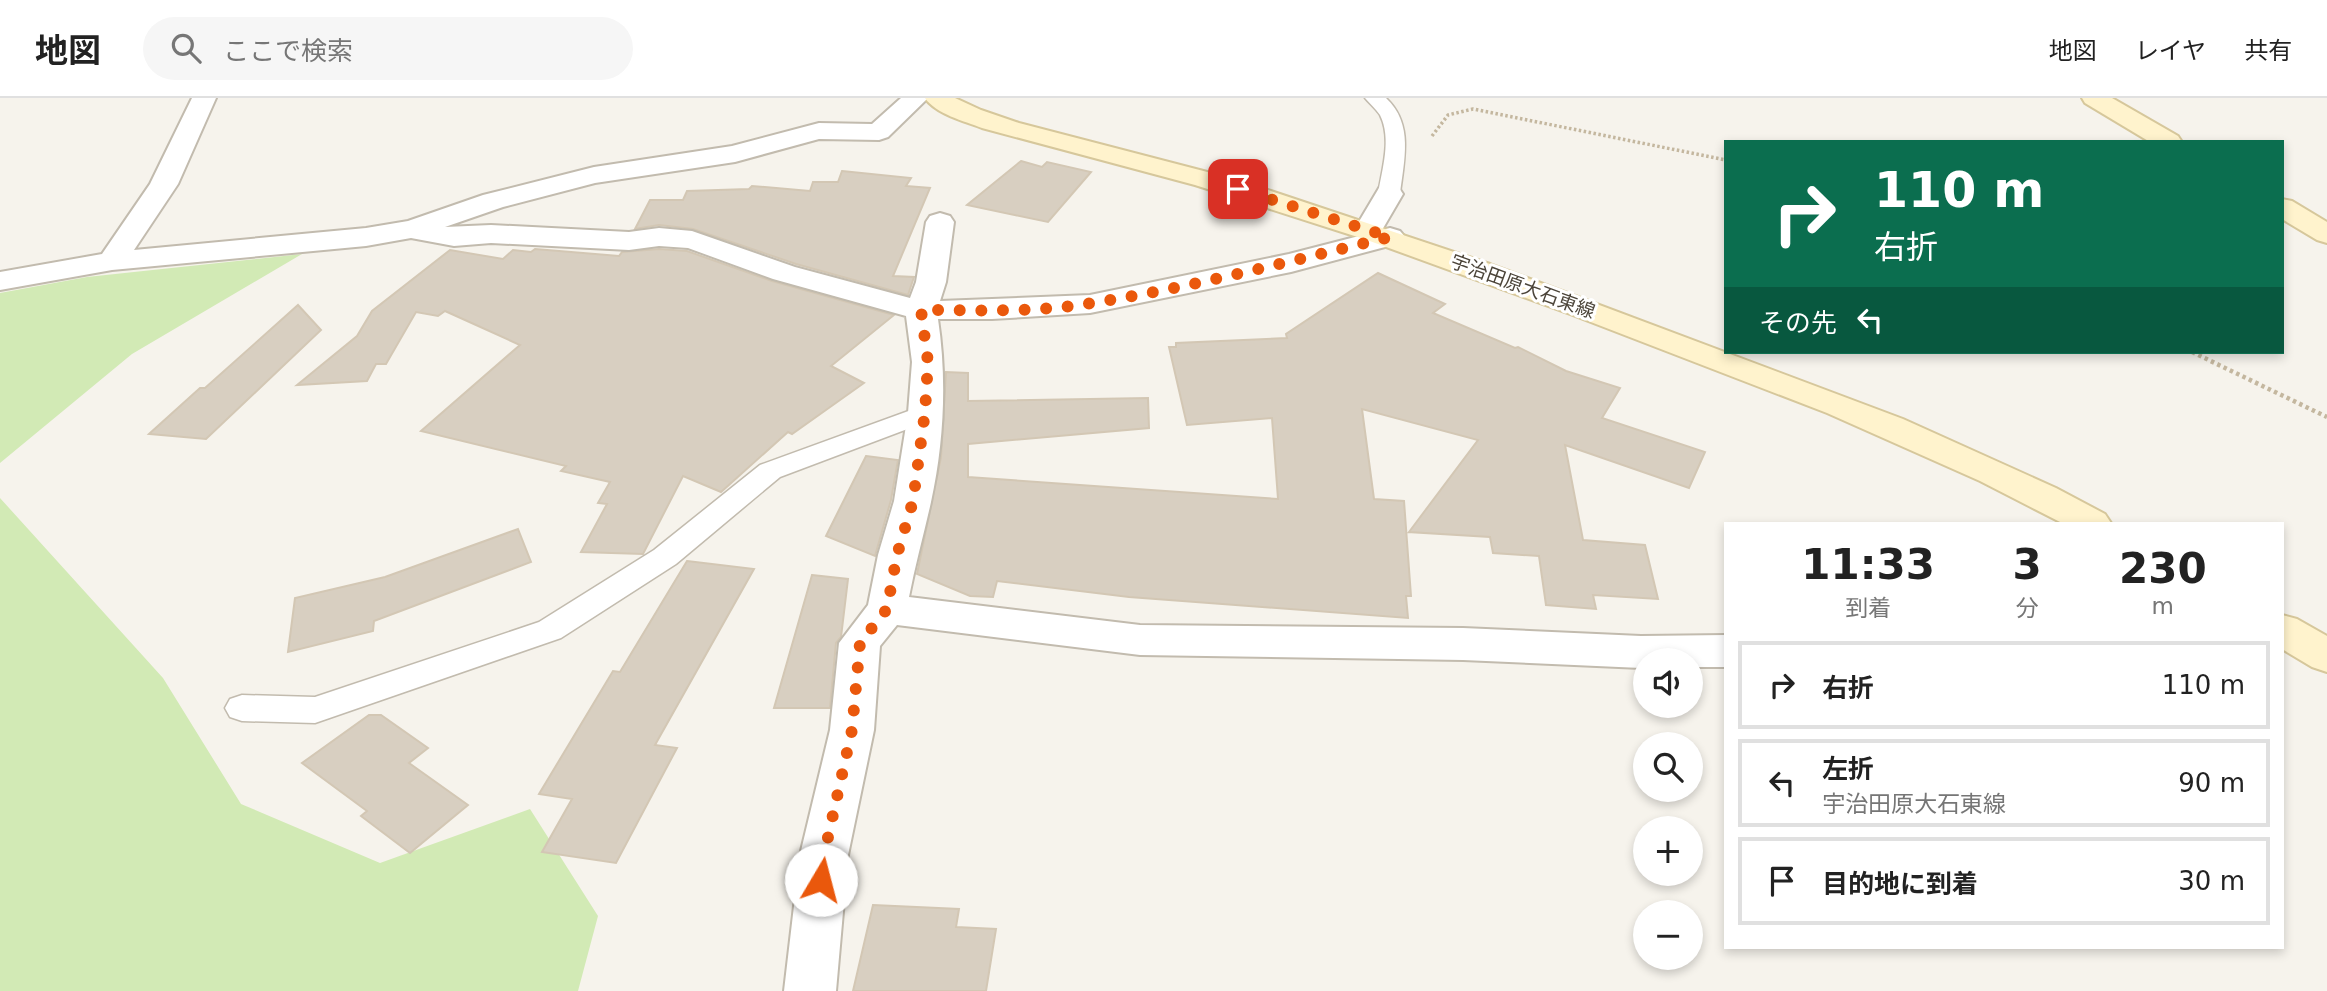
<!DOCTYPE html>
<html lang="ja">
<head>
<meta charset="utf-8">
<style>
	:root { --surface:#fff; --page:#f6f6f6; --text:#222; --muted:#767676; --line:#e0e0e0 }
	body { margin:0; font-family:"DejaVu Sans","Noto Sans JP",sans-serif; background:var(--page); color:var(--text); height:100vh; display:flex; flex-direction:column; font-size:26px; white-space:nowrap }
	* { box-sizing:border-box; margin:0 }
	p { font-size:23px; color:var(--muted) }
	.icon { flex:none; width:38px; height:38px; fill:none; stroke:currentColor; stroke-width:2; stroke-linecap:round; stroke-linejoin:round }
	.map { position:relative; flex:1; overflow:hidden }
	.sheet { position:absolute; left:1724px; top:424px; width:560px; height:427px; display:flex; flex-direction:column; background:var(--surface); border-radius:0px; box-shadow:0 4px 10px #0003 }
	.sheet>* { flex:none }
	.hud { position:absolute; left:1724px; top:42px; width:560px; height:214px; border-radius:0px; box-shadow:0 4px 10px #0003; background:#0b6e4f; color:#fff; overflow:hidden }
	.fabs { position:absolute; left:1633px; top:550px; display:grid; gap:14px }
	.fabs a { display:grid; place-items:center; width:70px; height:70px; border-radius:50%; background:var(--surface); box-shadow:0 4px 10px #0003; font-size:35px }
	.pin { position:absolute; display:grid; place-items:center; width:60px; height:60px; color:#fff; margin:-30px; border-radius:14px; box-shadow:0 4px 10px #0006 }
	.me { position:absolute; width:77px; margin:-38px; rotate:8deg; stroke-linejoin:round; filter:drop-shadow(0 0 5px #0008) }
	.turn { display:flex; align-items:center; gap:24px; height:147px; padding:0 35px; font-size:32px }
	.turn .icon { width:91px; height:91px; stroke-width:2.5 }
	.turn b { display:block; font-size:49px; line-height:60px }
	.then { display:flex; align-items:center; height:66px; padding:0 35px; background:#0003; gap:14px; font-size:26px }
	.eta { display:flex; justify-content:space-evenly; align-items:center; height:119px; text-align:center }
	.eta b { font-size:42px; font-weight:700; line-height:49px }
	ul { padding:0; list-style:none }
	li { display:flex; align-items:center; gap:21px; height:88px; margin:0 14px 10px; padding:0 21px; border:4px solid var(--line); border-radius:0px }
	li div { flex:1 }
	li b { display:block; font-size:26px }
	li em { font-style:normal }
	header { display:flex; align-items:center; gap:42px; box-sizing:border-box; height:98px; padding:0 35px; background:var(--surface); border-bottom:2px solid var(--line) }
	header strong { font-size:33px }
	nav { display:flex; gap:38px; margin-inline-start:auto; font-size:24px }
	.search { width:490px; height:63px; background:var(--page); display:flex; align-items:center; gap:18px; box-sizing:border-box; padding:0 24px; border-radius:38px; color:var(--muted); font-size:26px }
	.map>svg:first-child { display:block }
	.green { fill:#d2eab5 }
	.building { fill:#d8cfc1; stroke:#d3c7b4; stroke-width:2 }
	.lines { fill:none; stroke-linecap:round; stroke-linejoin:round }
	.lane-casing { stroke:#c2bbae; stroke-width:3 }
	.street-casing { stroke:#c2bbae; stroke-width:4 }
	.secondary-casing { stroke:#d6c79b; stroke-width:4 }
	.path-far1 { stroke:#c4b79f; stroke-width:3.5; stroke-dasharray:2.5 2.5; stroke-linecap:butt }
	.path { stroke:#c4b79f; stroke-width:4.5; stroke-dasharray:3.5 3.5; stroke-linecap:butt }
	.lane { fill:#fff; fill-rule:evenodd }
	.street { fill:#fff; fill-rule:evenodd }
	.secondary { fill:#fff3cd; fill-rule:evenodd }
	.route { stroke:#ea580c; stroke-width:12; stroke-dasharray:0 21.6 }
	.labels { text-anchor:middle; stroke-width:6; stroke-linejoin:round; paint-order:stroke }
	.street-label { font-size:19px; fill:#4b4439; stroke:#fff }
</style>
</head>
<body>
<header>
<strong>地図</strong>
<div class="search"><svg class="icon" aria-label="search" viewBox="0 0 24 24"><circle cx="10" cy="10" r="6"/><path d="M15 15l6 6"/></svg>ここで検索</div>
<nav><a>地図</a><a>レイヤ</a><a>共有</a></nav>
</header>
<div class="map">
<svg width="2327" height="893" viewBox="0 0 2327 893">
	<rect width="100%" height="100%" fill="#f6f3ec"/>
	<g class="green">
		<path d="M302,156L132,256L0,365V195L87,179Z"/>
		<path d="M0,400L163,580L241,706L380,765L530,711L598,818L578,893H0Z"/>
	</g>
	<g class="building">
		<path d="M1021,63L1042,69L1047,64L1091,74L1048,124L967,107Z"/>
		<path d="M842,73L911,80L906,88L930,90L893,178L914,179L908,197L796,166L693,131L659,127L635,131L650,102H683L687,93L749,91L752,88L810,93L813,84H838Z"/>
		<path d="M535,151L619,158L622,154L659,151L687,153L772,183L894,217L831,268L864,285L792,336L788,334L721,394L683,378L643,456L581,454L607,406L598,405L610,384L561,373L566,368L421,333L520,247L445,213L438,218L416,214L386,266H376L367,283L297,287L357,238L372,213L450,152L503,161L513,152L531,154Z"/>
		<path d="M1378,175L1445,206L1433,215L1515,250L1518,249L1566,273L1620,290L1602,320L1705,354L1689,390L1565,347L1583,442L1645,447L1658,501L1593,497L1596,511L1546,507L1539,458L1493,455L1490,439L1409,434L1478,342L1362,311L1374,401L1404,403L1411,498H1406L1408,520L1129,499L997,483L993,499L970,498L917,476L941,359L946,274L968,275V303L1148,300L1149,330L968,346V379L1278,401L1272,320L1187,327L1169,249H1176V245L1287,240L1286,236Z"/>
		<path d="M298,207L321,232L206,341L149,336L200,290H205Z"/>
		<path d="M866,358L898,362L891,402L875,458L826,438Z"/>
		<path d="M518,431L531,464L374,523L373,533L288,554L295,500L385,479Z"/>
		<path d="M687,463L754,471L655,647L677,650L616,765L542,754L572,701L539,696L613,573L620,574Z"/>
		<path d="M812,477L848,481L841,539L836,545L830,610H774Z"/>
		<path d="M369,617H381L428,650L409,665L468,707L410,755L361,718L367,713L302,665Z"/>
		<path d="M873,807L959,811L956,829L996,831L986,893H853Z"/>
	</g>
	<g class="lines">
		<g class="lane-casing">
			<g id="lane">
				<path d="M1365,0H1386C1414,26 1404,62 1400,96L1397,101H1381L1378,96C1382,71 1392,41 1380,17C1376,11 1370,6 1365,0Z"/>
				<path d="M925,307L934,309L938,315L934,321L780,379L676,466L561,540L315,625L242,623L230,619L225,610L230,601L242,597L315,599L539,524L654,452L760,367Z"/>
			</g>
		</g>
		<g class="street-casing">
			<path id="street" d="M192,0H216L178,86L134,152L366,130L408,123L483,97L594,69L732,48L819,25L872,26L901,0H928L888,39L879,42L819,41L735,64L595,85L503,109L445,129L491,127L629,134L659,130L692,133L795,169L910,200L916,184L926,124L930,118L940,115L950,118L954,124L946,184L940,203L1090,197L1289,156L1359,138L1354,132L1379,90L1389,88L1399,90L1403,96L1382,132L1390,130L1400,133L1405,139L1400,145L1291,174L1090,215L992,221H938C947,281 944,345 931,404C924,436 915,467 909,499L1140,527L1463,530L1641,538L1726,537V569H1690V562H1645V570H1641L1463,562L1140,557L897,527L880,548L874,632L848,757L836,893H784L800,757L830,632L839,545L868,507L878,457L894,403L908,315L912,264L906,218L773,181L688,150L659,148L629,152L491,145L454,148L411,140L366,148L112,172L0,192V174L102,156L150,86Z"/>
		</g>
		<g class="secondary-casing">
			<g id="secondary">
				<path d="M925,0H955L981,12L1019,25L1238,82L1490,166L1903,321L2056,390L2105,416L2111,425H2062L1980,383L1827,315L1570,216L1367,142L1195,87L982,30C964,23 936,16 925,0Z"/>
				<path d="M2082,0H2112L2178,38L2182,44H2150L2085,5Z"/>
				<path d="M2282,101L2292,103L2327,124V145L2317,142L2282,121Z"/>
				<path d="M2282,517L2297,521L2327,538V574L2312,569L2282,551Z"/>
			</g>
		</g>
		<path class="path-far1" d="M1432,38L1448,17L1473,11L1726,62"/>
		<path class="path" d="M2192,254L2327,319"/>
		<use href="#lane" class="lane"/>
		<use href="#street" class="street"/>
		<use href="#secondary" class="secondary"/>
	</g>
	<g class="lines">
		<path class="route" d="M821,782L824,757L852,632L860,545L887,511L897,457L913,403L925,314L928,264L921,212C978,212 1037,215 1092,205C1193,189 1291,163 1390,139L1238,91"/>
	</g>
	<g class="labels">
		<g class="street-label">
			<text transform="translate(1523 188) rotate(20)" y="7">宇治田原大石東線</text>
		</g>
	</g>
</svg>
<div class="fabs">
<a><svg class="icon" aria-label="sound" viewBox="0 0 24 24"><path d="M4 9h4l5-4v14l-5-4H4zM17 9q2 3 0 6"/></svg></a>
<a><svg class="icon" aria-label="search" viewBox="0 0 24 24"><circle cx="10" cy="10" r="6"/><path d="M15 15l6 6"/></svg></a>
<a>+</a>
<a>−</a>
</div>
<div class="pin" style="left:1238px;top:91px;background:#d93025"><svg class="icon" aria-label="arrive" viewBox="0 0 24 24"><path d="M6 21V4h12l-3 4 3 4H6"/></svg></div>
<svg class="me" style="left:821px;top:782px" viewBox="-20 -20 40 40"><circle r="19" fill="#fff"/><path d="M0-13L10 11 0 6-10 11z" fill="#ea580c"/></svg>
<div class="hud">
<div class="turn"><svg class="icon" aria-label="right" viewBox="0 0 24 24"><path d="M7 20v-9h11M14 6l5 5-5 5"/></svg><div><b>110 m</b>右折</div></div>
<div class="then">その先<svg class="icon" aria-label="left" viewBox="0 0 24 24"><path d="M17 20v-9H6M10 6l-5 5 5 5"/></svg></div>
</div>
<section class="sheet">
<div class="eta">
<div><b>11:33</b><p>到着</p></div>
<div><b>3</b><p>分</p></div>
<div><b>230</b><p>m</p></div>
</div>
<ul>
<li><svg class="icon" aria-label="right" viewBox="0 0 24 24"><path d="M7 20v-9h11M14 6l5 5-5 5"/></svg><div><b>右折</b></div><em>110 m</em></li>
<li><svg class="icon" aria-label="left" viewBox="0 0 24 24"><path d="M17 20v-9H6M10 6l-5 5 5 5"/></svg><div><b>左折</b><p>宇治田原大石東線</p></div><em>90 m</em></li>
<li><svg class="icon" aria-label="arrive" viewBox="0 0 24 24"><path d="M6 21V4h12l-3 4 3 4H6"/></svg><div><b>目的地に到着</b></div><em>30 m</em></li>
</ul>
</section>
</div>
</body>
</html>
